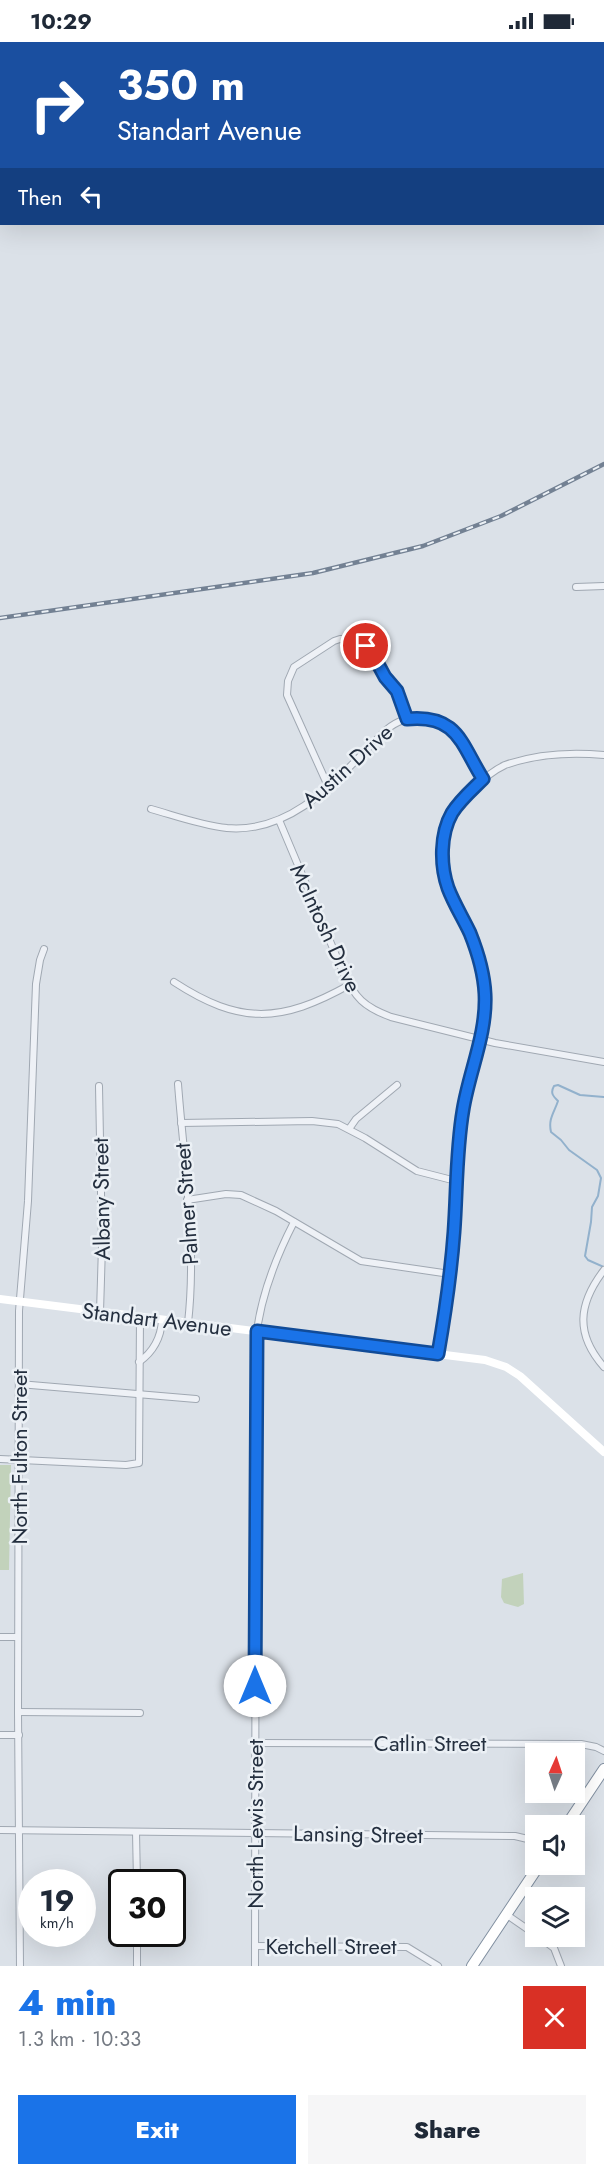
<!DOCTYPE html>
<html lang="en">
<head>
<meta charset="utf-8">
<style>
	:root { --surface:#fff; --page:#f6f6f7; --text:#1f2937; --muted:#747a83; --accent:#1a73e8 }
	body { margin:0; font-family:Jost,sans-serif; background:var(--page); color:var(--text); height:100vh; display:flex; flex-direction:column; font-size:22px; white-space:nowrap }
	* { box-sizing:border-box; margin:0 }
	p { font-size:20px; color:var(--muted) }
	.icon { flex:none; width:33px; height:33px; fill:none; stroke:currentColor; stroke-width:2; stroke-linecap:round; stroke-linejoin:round }
	.map { position:relative; height:1924px; overflow:hidden }
	.panel { display:flex; flex-direction:column; background:var(--surface); flex:1 }
	.panel>* { flex:none }
	.banner { position:absolute; left:0px; top:0px; width:604px; height:183px; box-shadow:0 6px 24px #0002; background:#1a4fa0; color:#fff; overflow:hidden }
	.needle { width:39px; rotate:3deg }
	.buttons { position:absolute; left:525px; top:1701px; display:grid; gap:12px }
	.buttons a { display:grid; place-items:center; width:60px; height:60px; border-radius:0px; background:var(--surface); box-shadow:0 6px 24px #0002; font-size:30px }
	.speed { position:absolute; left:18px; top:1827px; display:flex; gap:12px; font-size:30px; font-weight:700; text-align:center }
	.speed>* { display:grid; place-content:center; width:78px; height:78px; border-radius:50%; background:var(--surface); box-shadow:0 6px 24px #0002; line-height:1 }
	.speed small { font-size:15px; font-weight:400 }
	.speed .limit { border:3px solid #111; border-radius:9px; background:#fff; color:#111 }
	.pin { position:absolute; display:grid; place-items:center; width:51px; height:51px; color:#fff; margin:-26px; border:3px solid #fff; border-radius:50%; box-shadow:0 2px 6px #0007 }
	.me { position:absolute; width:66px; margin:-33px; rotate:0deg; stroke-linejoin:round; filter:drop-shadow(0 0 4px #0008) }
	.turn { display:flex; align-items:center; gap:21px; height:126px; padding:0 18px; font-size:27px }
	.turn .icon { width:78px; height:78px; stroke-width:2.5 }
	.turn b { display:block; font-size:42px; line-height:51px }
	.then { display:flex; align-items:center; height:57px; padding:0 18px; background:#0003; gap:12px; font-size:22px }
	.round { display:grid; place-items:center; flex:none; width:63px; height:63px; border-radius:0px; background:var(--page) }
	.summary { display:flex; align-items:center; justify-content:space-between; height:102px; padding:0 18px }
	h1 { font-size:36px; font-weight:800; line-height:45px; color:var(--accent) }
	.button { display:flex; gap:12px; margin-top:auto; padding:12px 18px }
	.button a { flex:1; height:69px; border-radius:0px; background:var(--accent); color:#fff; font-size:24px; font-weight:800; line-height:69px; text-align:center }
	.button a+a { background:var(--page); color:var(--text) }
	.status { display:flex; justify-content:space-between; align-items:center; height:42px; padding:0 30px; background:var(--surface); direction:ltr }
	.status svg { height:16px; fill:currentColor }
	.map>svg:first-child { display:block }
	.green { fill:#c2d2bb }
	.lines { fill:none; stroke-linecap:round; stroke-linejoin:round }
	.stream { stroke:#92b1cc; stroke-width:2 }
	.street-casing { stroke:#a0a8b2; stroke-width:8 }
	.highway-casing { stroke:#818fa0; stroke-width:12 }
	.street { stroke:#eef1f6; stroke-width:6 }
	.secondary { stroke:#fff; stroke-width:8 }
	.highway { stroke:#fff; stroke-width:10 }
	.rail-casing { stroke:#738193; stroke-width:4.5 }
	.rail { stroke:#ebf0f5; stroke-width:2; stroke-dasharray:7; stroke-linecap:butt }
	.route-casing { stroke:#114b97; stroke-width:15 }
	.route { stroke:#1a73e8; stroke-width:10 }
	.labels { text-anchor:middle; stroke-width:5; stroke-linejoin:round; paint-order:stroke }
	.street-label { font-size:22px; fill:#242f3f; stroke:#ebf0f5 }
</style>
</head>
<body>
<div class="status"><b>10:29</b><svg viewBox="0 0 49 12"><path d="M0 12V9h3v3zM5 12V6h3v6zM10 12V3h3v9zM15 12V0h3v12zM26 1h20v11H26zM47 4h2v5h-2z"/></svg></div>
<div class="map">
<svg width="604" height="1924" viewBox="0 0 604 1924">
	<rect width="100%" height="100%" fill="#dbe1e8"/>
	<g class="green">
		<path d="M0,1423H11L9,1528H0Z"/>
		<path d="M523,1531L524,1562L518,1565L504,1561L501,1555L502,1537Z"/>
	</g>
	<g class="lines">
		<path class="stream" d="M604,1055L580,1053L558,1043L554,1044C550,1051 553,1054 558,1059C554,1071 548,1077 551,1090L561,1098L569,1108L597,1128L601,1136L598,1154L592,1165L591,1180L585,1214L588,1218L604,1225"/>
		<g class="street-casing">
			<g id="street">
				<path d="M576,545L604,544"/>
				<path d="M328,744L287,653L288,639L294,625L334,599L340,597H351L363,602L371,609L385,635L397,649L407,677"/>
				<path d="M151,767C176,774 200,783 227,786C296,792 342,731 386,688C397,679 407,675 421,677C461,681 465,708 483,737"/>
				<path d="M279,778L343,930C355,956 364,965 391,975L495,1001L604,1020"/>
				<path d="M174,940C240,983 281,981 349,943"/>
				<path d="M178,1042C184,1121 197,1202 188,1281"/>
				<path d="M99,1044L102,1204L100,1270"/>
				<path d="M181,1081L312,1079L338,1082L365,1096L417,1129L456,1139"/>
				<path d="M349,1087L356,1077L397,1043"/>
				<path d="M187,1158L226,1152L241,1153L276,1169L361,1219L450,1232"/>
				<path d="M604,1228C578,1262 575,1292 604,1325"/>
				<path d="M438,1312C445,1272 451,1231 454,1190C458,1150 456,1109 463,1068C468,1034 483,1001 485,966C487,939 480,912 468,887C460,871 450,856 446,838C437,802 447,773 473,747C483,737 492,729 505,723C536,712 572,710 604,713"/>
				<path d="M139,1320C153,1310 161,1295 162,1278"/>
				<path d="M19,1342L196,1357"/>
				<path d="M0,1417L126,1423L139,1421L140,1275"/>
				<path d="M0,1595H18"/>
				<path d="M18,1670L140,1671"/>
				<path d="M0,1693H19"/>
				<path d="M255,1701L581,1702L596,1705L604,1709"/>
				<path d="M0,1788L515,1794L536,1799"/>
				<path d="M136,1790L137,1840"/>
				<path d="M507,1873L536,1893"/>
				<path d="M137,1892V1924"/>
				<path d="M538,1894L554,1906L561,1924"/>
				<path d="M255,1904L407,1905L438,1924"/>
				<path d="M20,1924L18,1670L19,1269L28,1159L36,942L40,918L44,907"/>
				<path d="M255,1924L256,1297C260,1256 275,1217 294,1180"/>
			</g>
		</g>
		<g class="highway-casing">
			<g id="highway">
				<path d="M566,1784L604,1727"/>
				<path d="M472,1924L540,1822"/>
			</g>
		</g>
		<use href="#street" class="street"/>
		<path class="secondary" d="M0,1257L485,1318L506,1325L520,1334L604,1410"/>
		<use href="#highway" class="highway"/>
		<g class="rail-casing">
			<path id="rail" d="M0,576L313,531L423,504L501,474L604,422"/>
		</g>
		<use href="#rail" class="rail"/>
	</g>
	<g class="lines">
		<g class="route-casing">
			<path id="route" d="M255,1644L257,1289L438,1312C445,1272 451,1231 454,1190C457,1149 456,1109 463,1068C469,1030 487,992 485,952C484,931 478,911 470,891C463,876 454,862 448,846C440,823 440,792 452,771C460,758 472,748 483,737C461,702 458,672 407,677L397,649L385,635L371,609L366,604"/>
		</g>
		<use href="#route" class="route"/>
	</g>
	<g class="labels">
		<g class="street-label">
			<text transform="translate(347 724) rotate(-42)" y="8">Austin Drive</text>
			<text transform="translate(326 886) rotate(65)" y="8">McIntosh Drive</text>
			<text transform="translate(101 1157) rotate(-91)" y="8">Albany Street</text>
			<text transform="translate(186 1162) rotate(-94)" y="8">Palmer Street</text>
			<text transform="translate(157 1277) rotate(7)" y="8">Standart Avenue</text>
			<text transform="translate(19 1415) rotate(-90)" y="8">North Fulton Street</text>
			<text x="430" y="1709">Catlin Street</text>
			<text transform="translate(255 1782) rotate(-90)" y="8">North Lewis Street</text>
			<text transform="translate(358 1792) rotate(1)" y="8">Lansing Street</text>
			<text x="331" y="1912">Ketchell Street</text>
		</g>
	</g>
</svg>
<div class="buttons">
<a><svg class="needle" viewBox="-14 -14 28 28"><path d="M0-13l5 13h-10z" fill="#e53935"/><path d="M0 13l5-13h-10z" fill="#747a83"/></svg></a>
<a><svg class="icon" aria-label="sound" viewBox="0 0 24 24"><path d="M4 9h4l5-4v14l-5-4H4zM17 9q2 3 0 6"/></svg></a>
<a><svg class="icon" aria-label="layers" viewBox="0 0 24 24"><path d="M12 4l9 5-9 5-9-5zM3 14l9 5 9-5"/></svg></a>
</div>
<div class="speed"><div>19<small>km/h</small></div><div class="limit">30</div></div>
<div class="pin" style="left:366px;top:604px;background:#d93025"><svg class="icon" aria-label="arrive" viewBox="0 0 24 24"><path d="M6 21V4h12l-3 4 3 4H6"/></svg></div>
<svg class="me" style="left:255px;top:1644px" viewBox="-20 -20 40 40"><circle r="19" fill="#fff"/><path d="M0-13L10 11 0 6-10 11z" fill="#1a73e8"/></svg>
<div class="banner">
<div class="turn"><svg class="icon" aria-label="right" viewBox="0 0 24 24"><path d="M7 20v-9h11M14 6l5 5-5 5"/></svg><div><b>350 m</b>Standart Avenue</div></div>
<div class="then">Then<svg class="icon" aria-label="left" viewBox="0 0 24 24"><path d="M17 20v-9H6M10 6l-5 5 5 5"/></svg></div>
</div>
</div>
<section class="panel">
<div class="summary"><div><h1>4 min</h1><p>1.3 km · 10:33</p></div><a class="round" style="background:#d93025;color:#fff"><svg class="icon" aria-label="close" viewBox="0 0 24 24"><path d="M6 6l12 12M18 6L6 18"/></svg></a></div>
<div class="button"><a>Exit</a><a>Share</a></div>
</section>
</body>
</html>
